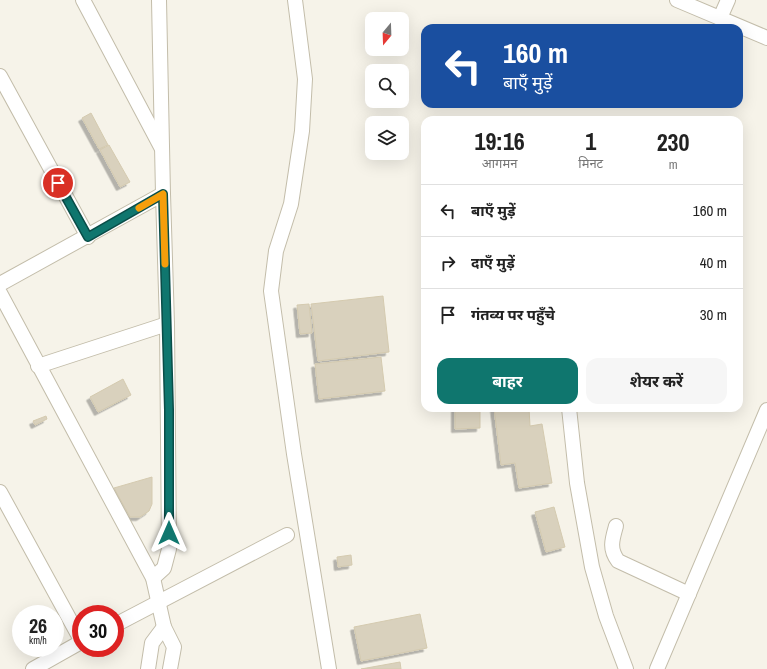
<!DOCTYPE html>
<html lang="hi">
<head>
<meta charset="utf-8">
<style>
	:root { --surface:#fff; --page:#f6f6f6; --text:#222; --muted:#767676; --line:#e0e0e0; --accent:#0f766e }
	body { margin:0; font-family:"Archivo Narrow","Noto Sans Devanagari",sans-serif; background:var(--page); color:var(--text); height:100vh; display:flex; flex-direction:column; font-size:15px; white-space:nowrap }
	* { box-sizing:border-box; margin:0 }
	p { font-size:13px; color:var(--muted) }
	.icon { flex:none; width:22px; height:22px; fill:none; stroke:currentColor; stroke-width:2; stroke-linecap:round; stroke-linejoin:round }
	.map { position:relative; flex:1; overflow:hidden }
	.sheet { position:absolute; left:421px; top:116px; width:322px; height:296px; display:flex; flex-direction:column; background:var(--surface); border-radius:12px; box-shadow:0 4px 16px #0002 }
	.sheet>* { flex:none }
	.hud { position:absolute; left:421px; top:24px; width:322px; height:84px; border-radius:12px; box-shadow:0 4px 16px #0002; background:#1a4fa0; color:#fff; overflow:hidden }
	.needle { width:26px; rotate:199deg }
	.buttons { position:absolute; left:365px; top:12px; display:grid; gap:8px }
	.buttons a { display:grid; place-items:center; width:44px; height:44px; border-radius:8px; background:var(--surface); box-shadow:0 4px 16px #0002; font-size:20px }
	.speed { position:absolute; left:12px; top:605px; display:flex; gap:8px; font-size:20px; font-weight:700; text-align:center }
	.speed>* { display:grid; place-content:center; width:52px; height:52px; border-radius:50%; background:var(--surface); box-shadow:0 4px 16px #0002; line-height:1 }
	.speed small { font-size:10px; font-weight:400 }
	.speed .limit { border:6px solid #d22; background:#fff; color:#111 }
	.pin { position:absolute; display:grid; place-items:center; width:34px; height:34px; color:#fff; margin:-17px; border:2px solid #fff; border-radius:50%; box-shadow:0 1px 4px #0007 }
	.me { position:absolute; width:44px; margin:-22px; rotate:0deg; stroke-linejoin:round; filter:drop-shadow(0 0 3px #0008) }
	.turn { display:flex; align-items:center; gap:14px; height:84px; padding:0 16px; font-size:18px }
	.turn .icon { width:52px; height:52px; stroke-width:2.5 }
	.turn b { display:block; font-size:28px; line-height:34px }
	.eta { display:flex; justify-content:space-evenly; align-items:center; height:68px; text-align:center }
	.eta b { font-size:24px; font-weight:700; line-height:28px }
	.button { display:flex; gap:8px; margin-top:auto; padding:8px 16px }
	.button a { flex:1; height:46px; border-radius:12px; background:var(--accent); color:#fff; font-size:16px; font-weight:700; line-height:46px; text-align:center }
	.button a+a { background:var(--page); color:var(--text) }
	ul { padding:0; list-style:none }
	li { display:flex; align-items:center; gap:12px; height:52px; padding:0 16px; border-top:1px solid var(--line) }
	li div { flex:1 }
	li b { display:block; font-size:15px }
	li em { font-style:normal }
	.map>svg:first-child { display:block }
	.building { fill:#d9d1bd; stroke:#d4caaf; filter:url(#shadow) }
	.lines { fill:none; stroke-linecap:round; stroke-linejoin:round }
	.minor-casing { stroke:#c3bdaa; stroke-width:16 }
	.minor { stroke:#fff; stroke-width:14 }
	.route-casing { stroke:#0a4d48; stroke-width:10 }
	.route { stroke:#0f766e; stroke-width:7 }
	.slow { stroke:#f59e0b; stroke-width:7 }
</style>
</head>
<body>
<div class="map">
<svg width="767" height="669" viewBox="0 0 767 669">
	<defs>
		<filter id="shadow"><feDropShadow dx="-3.5" dy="3.5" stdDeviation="0" flood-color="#0004"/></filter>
	</defs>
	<rect width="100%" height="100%" fill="#f6f3e9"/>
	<g class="building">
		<path d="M91,113L108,145L99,149L82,118Z"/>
		<path d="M109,145L130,182L120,187L100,150Z"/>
		<path d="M383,296L389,352L318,361L311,304Z"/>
		<path d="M309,304L312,333L300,334L297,305Z"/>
		<path d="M381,357L385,391L319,399L315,364Z"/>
		<path d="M123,379L131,395L98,412L90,397Z"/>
		<path d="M455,408H480V428L455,429Z"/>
		<path d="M494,408H529L530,426L542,424L552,483L519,488L515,463L501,465Z"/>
		<path d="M46,416L47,419L35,425L33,421Z"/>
		<path d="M152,477V504L149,511L140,517H130L114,488Z"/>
		<path d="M554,507L565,547L546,552L535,512Z"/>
		<path d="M351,555L352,565L338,567L337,557Z"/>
		<path d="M420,614L427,648L361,661L354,627Z"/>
		<path d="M400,662L401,669H361Z"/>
	</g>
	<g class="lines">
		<g class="minor-casing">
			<g id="minor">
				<path d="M83,0L161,147"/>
				<path d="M159,0L163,194"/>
				<path d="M295,0L305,79L302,131L291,204L276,251L271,291L294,454L329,669"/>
				<path d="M677,0L767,38"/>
				<path d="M720,18L728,0"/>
				<path d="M0,76L88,237"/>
				<path d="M0,284L163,194L167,324"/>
				<path d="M0,293L153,578L164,627L174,647L170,669"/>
				<path d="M38,366L167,324L169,549L164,568L153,578"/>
				<path d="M569,408L577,483L592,567L606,616L626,669"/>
				<path d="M0,492L81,640"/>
				<path d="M616,526C612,540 609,549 618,561L689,594"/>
				<path d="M115,625L287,535"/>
				<path d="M33,669L81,642"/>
				<path d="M148,669L152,643L164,627"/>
				<path d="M657,669L767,410"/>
			</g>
		</g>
		<use href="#minor" class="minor"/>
	</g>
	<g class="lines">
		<g class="route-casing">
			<path id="route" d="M58,183L88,237L163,194L169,410V533"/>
		</g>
		<use href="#route" class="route"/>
		<path class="slow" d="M139,208L163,194L165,264"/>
	</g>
</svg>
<div class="buttons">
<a><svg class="needle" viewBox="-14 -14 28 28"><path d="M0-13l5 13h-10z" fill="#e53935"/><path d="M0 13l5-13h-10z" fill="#767676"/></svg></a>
<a><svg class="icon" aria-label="search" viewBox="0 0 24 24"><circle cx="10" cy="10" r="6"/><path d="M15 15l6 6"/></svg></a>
<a><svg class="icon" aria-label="layers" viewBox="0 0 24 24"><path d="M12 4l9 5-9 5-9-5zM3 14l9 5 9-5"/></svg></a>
</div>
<div class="speed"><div>26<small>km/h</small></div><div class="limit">30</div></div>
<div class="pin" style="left:58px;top:183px;background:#d93025"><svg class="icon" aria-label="arrive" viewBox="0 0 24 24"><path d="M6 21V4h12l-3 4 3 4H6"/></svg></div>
<svg class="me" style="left:169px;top:533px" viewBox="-20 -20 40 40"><path d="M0-17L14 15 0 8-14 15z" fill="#0f766e" stroke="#fff" stroke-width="4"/></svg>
<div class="hud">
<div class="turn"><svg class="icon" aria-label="left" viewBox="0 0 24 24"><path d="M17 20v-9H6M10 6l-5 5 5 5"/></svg><div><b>160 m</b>बाएँ मुड़ें</div></div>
</div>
<section class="sheet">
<div class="eta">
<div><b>19:16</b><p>आगमन</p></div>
<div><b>1</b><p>मिनट</p></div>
<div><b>230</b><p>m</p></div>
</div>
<ul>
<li><svg class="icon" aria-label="left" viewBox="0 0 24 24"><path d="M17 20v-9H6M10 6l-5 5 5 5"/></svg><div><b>बाएँ मुड़ें</b></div><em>160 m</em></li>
<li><svg class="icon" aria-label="right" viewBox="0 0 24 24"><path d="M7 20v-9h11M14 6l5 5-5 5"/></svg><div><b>दाएँ मुड़ें</b></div><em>40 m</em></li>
<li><svg class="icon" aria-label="arrive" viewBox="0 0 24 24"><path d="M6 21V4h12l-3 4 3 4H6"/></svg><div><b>गंतव्य पर पहुँचे</b></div><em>30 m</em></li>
</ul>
<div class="button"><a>बाहर</a><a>शेयर करें</a></div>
</section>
</div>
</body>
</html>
